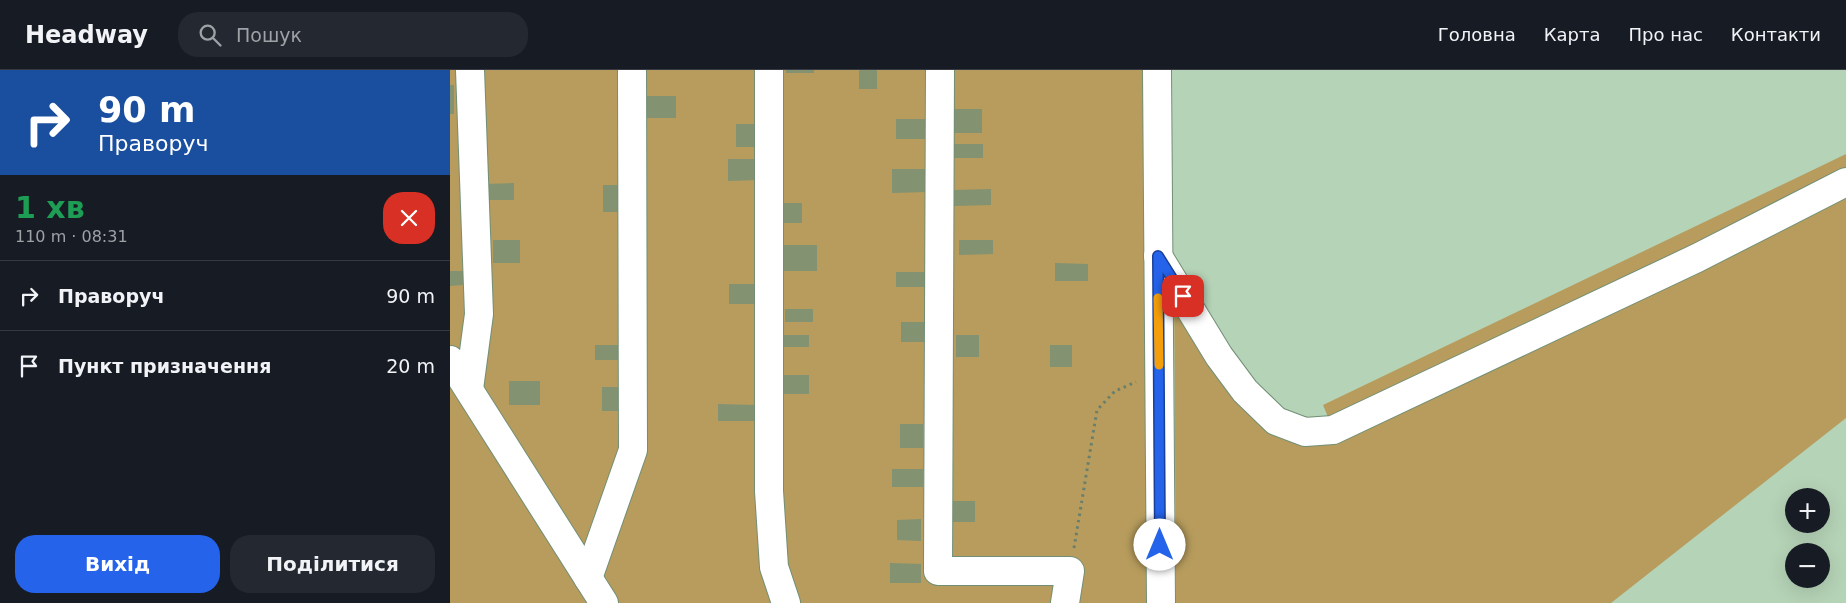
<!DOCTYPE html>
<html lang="uk">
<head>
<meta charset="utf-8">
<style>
	:root { --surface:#171b24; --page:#242831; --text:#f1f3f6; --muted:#9ea1a6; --line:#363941; --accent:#2563eb }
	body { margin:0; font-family:"DejaVu Sans",sans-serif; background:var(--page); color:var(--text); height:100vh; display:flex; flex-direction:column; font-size:19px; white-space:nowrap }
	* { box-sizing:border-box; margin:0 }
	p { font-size:16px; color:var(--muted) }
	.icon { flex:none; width:28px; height:28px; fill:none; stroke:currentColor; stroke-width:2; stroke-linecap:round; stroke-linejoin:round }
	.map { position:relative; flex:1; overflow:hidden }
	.side { display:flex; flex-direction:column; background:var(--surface); width:450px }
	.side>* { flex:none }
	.guide { background:#1a4fa0; color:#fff; overflow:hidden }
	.buttons { position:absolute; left:1335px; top:418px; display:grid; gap:10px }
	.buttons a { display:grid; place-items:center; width:45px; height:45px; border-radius:50%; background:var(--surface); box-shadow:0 5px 20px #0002; font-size:25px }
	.pin { position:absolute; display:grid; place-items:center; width:42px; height:42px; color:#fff; margin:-21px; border-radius:10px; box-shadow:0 2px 8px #0006 }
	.me { position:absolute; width:55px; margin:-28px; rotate:0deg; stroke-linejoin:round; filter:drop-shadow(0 0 4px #0008) }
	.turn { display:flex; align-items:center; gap:18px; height:105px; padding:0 15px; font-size:22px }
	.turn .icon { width:65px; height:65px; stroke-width:2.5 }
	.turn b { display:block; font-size:35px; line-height:42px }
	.round { display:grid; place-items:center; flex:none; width:52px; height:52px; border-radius:20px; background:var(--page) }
	.overview { display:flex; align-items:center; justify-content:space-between; height:85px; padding:0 15px }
	h1 { font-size:30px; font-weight:600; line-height:38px; color:#1e9e55 }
	.primary-button { display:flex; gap:10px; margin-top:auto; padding:10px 15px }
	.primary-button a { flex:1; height:58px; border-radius:20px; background:var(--accent); color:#fff; font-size:20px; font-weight:600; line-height:58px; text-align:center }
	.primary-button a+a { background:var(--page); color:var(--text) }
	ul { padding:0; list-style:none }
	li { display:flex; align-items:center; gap:15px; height:70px; padding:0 15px; border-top:1px solid var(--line) }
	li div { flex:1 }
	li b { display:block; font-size:19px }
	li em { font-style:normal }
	header { display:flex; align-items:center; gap:30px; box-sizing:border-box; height:70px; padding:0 25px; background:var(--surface); border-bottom:1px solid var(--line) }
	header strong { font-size:24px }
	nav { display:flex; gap:28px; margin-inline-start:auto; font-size:18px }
	.search { width:350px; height:45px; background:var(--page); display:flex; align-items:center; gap:12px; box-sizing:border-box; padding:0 18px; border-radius:20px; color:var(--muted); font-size:19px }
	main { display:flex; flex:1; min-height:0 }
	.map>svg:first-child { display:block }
	.green { fill:#b79c5d }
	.building { fill:#839271 }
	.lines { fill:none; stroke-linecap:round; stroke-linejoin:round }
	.minor-casing { stroke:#728f75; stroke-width:30 }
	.path { stroke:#697f6b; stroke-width:3; stroke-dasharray:2.5 4; stroke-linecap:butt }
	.minor { stroke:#fff; stroke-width:28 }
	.route-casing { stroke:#184099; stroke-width:12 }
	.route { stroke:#2563eb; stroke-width:9 }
	.slow { stroke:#f59e0b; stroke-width:9 }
</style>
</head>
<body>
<header>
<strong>Headway</strong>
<div class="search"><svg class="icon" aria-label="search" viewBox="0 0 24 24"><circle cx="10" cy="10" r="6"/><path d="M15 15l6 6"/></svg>Пошук</div>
<nav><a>Головна</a><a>Карта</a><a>Про нас</a><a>Контакти</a></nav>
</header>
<main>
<section class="side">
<div class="guide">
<div class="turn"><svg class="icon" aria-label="right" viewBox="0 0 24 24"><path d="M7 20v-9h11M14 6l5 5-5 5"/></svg><div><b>90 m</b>Праворуч</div></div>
</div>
<div class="overview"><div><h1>1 хв</h1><p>110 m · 08:31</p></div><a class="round" style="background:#d93025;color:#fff"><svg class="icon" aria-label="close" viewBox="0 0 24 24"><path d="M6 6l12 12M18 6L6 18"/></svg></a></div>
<ul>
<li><svg class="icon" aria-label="right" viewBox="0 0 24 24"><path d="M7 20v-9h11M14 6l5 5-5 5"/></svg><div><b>Праворуч</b></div><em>90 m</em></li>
<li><svg class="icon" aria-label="arrive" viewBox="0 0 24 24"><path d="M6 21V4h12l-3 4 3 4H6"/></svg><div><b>Пункт призначення</b></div><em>20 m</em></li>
</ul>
<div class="primary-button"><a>Вихід</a><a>Поділитися</a></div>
</section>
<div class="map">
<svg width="1396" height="533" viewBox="0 0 1396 533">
	<rect width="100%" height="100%" fill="#b5d3b7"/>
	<g class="green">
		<path d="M0,0H693L697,533H0Z"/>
		<path d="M1396,84V348L1161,533H726L724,211L826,351L883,359L873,335Z"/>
	</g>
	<g class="building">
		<rect x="336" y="0" width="28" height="3"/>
		<rect x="409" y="0" width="18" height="19"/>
		<rect x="0" y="15" width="4" height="29"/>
		<rect x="196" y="26" width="30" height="22"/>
		<rect x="502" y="39" width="30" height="24"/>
		<rect x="446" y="49" width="31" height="20"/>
		<rect x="286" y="54" width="23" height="23"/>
		<rect x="504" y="74" width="29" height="14"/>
		<path d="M278,89H309L308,110L278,111Z"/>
		<path d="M442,99H476V122L442,123Z"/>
		<path d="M64,113V130H33V114Z"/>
		<rect x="153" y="115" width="21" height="27"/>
		<path d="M541,119V135L504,136V120Z"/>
		<rect x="333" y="133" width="19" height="20"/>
		<rect x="43" y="170" width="27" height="23"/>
		<path d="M509,170H543V184L509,185Z"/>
		<rect x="334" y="175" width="33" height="26"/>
		<path d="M605,193L638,194V211H605Z"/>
		<path d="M0,201H13V215L0,216Z"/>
		<rect x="446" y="202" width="31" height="15"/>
		<rect x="279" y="214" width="29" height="20"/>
		<rect x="335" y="239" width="28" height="13"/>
		<rect x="451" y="252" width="26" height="20"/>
		<path d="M333,265H359V277H332Z"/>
		<rect x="506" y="265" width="23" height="22"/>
		<rect x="145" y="275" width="31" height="15"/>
		<rect x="600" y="275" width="22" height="22"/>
		<rect x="328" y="305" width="31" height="19"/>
		<rect x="59" y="311" width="31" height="24"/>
		<rect x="152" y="317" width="22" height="24"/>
		<path d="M268,334L306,335V351H268Z"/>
		<rect x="450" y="354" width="23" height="24"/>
		<rect x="442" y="399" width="31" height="18"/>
		<rect x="498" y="431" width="27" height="21"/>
		<path d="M471,449V471L447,470V450Z"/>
		<path d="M440,493L471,494V513H440Z"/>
	</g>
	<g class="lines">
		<g class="minor-casing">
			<g id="minor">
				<path d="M319,0V421L324,497L336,533"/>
				<path d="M490,0L488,501H620L615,533"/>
				<path d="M707,0L711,533"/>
				<path d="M708,186L769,286L795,321L826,351L855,362L883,360L1247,188L1396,112"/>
				<path d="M0,290L154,533"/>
				<path d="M19,319L29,244L20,0"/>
				<path d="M138,508L183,380L182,0"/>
			</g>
		</g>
		<path class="path" d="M624,478L647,340L665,321L686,312"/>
		<use href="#minor" class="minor"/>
	</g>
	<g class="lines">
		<g class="route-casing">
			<path id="route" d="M710,475L708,186L733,226"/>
		</g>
		<use href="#route" class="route"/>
		<path class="slow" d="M708,228L709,295"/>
	</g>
</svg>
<div class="buttons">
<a>+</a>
<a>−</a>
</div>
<div class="pin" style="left:733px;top:226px;background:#d93025"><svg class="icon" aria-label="arrive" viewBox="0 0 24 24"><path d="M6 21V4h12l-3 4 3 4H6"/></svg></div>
<svg class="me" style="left:710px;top:475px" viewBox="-20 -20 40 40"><circle r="19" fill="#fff"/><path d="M0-13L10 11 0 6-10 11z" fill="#2563eb"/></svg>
</div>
</main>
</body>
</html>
